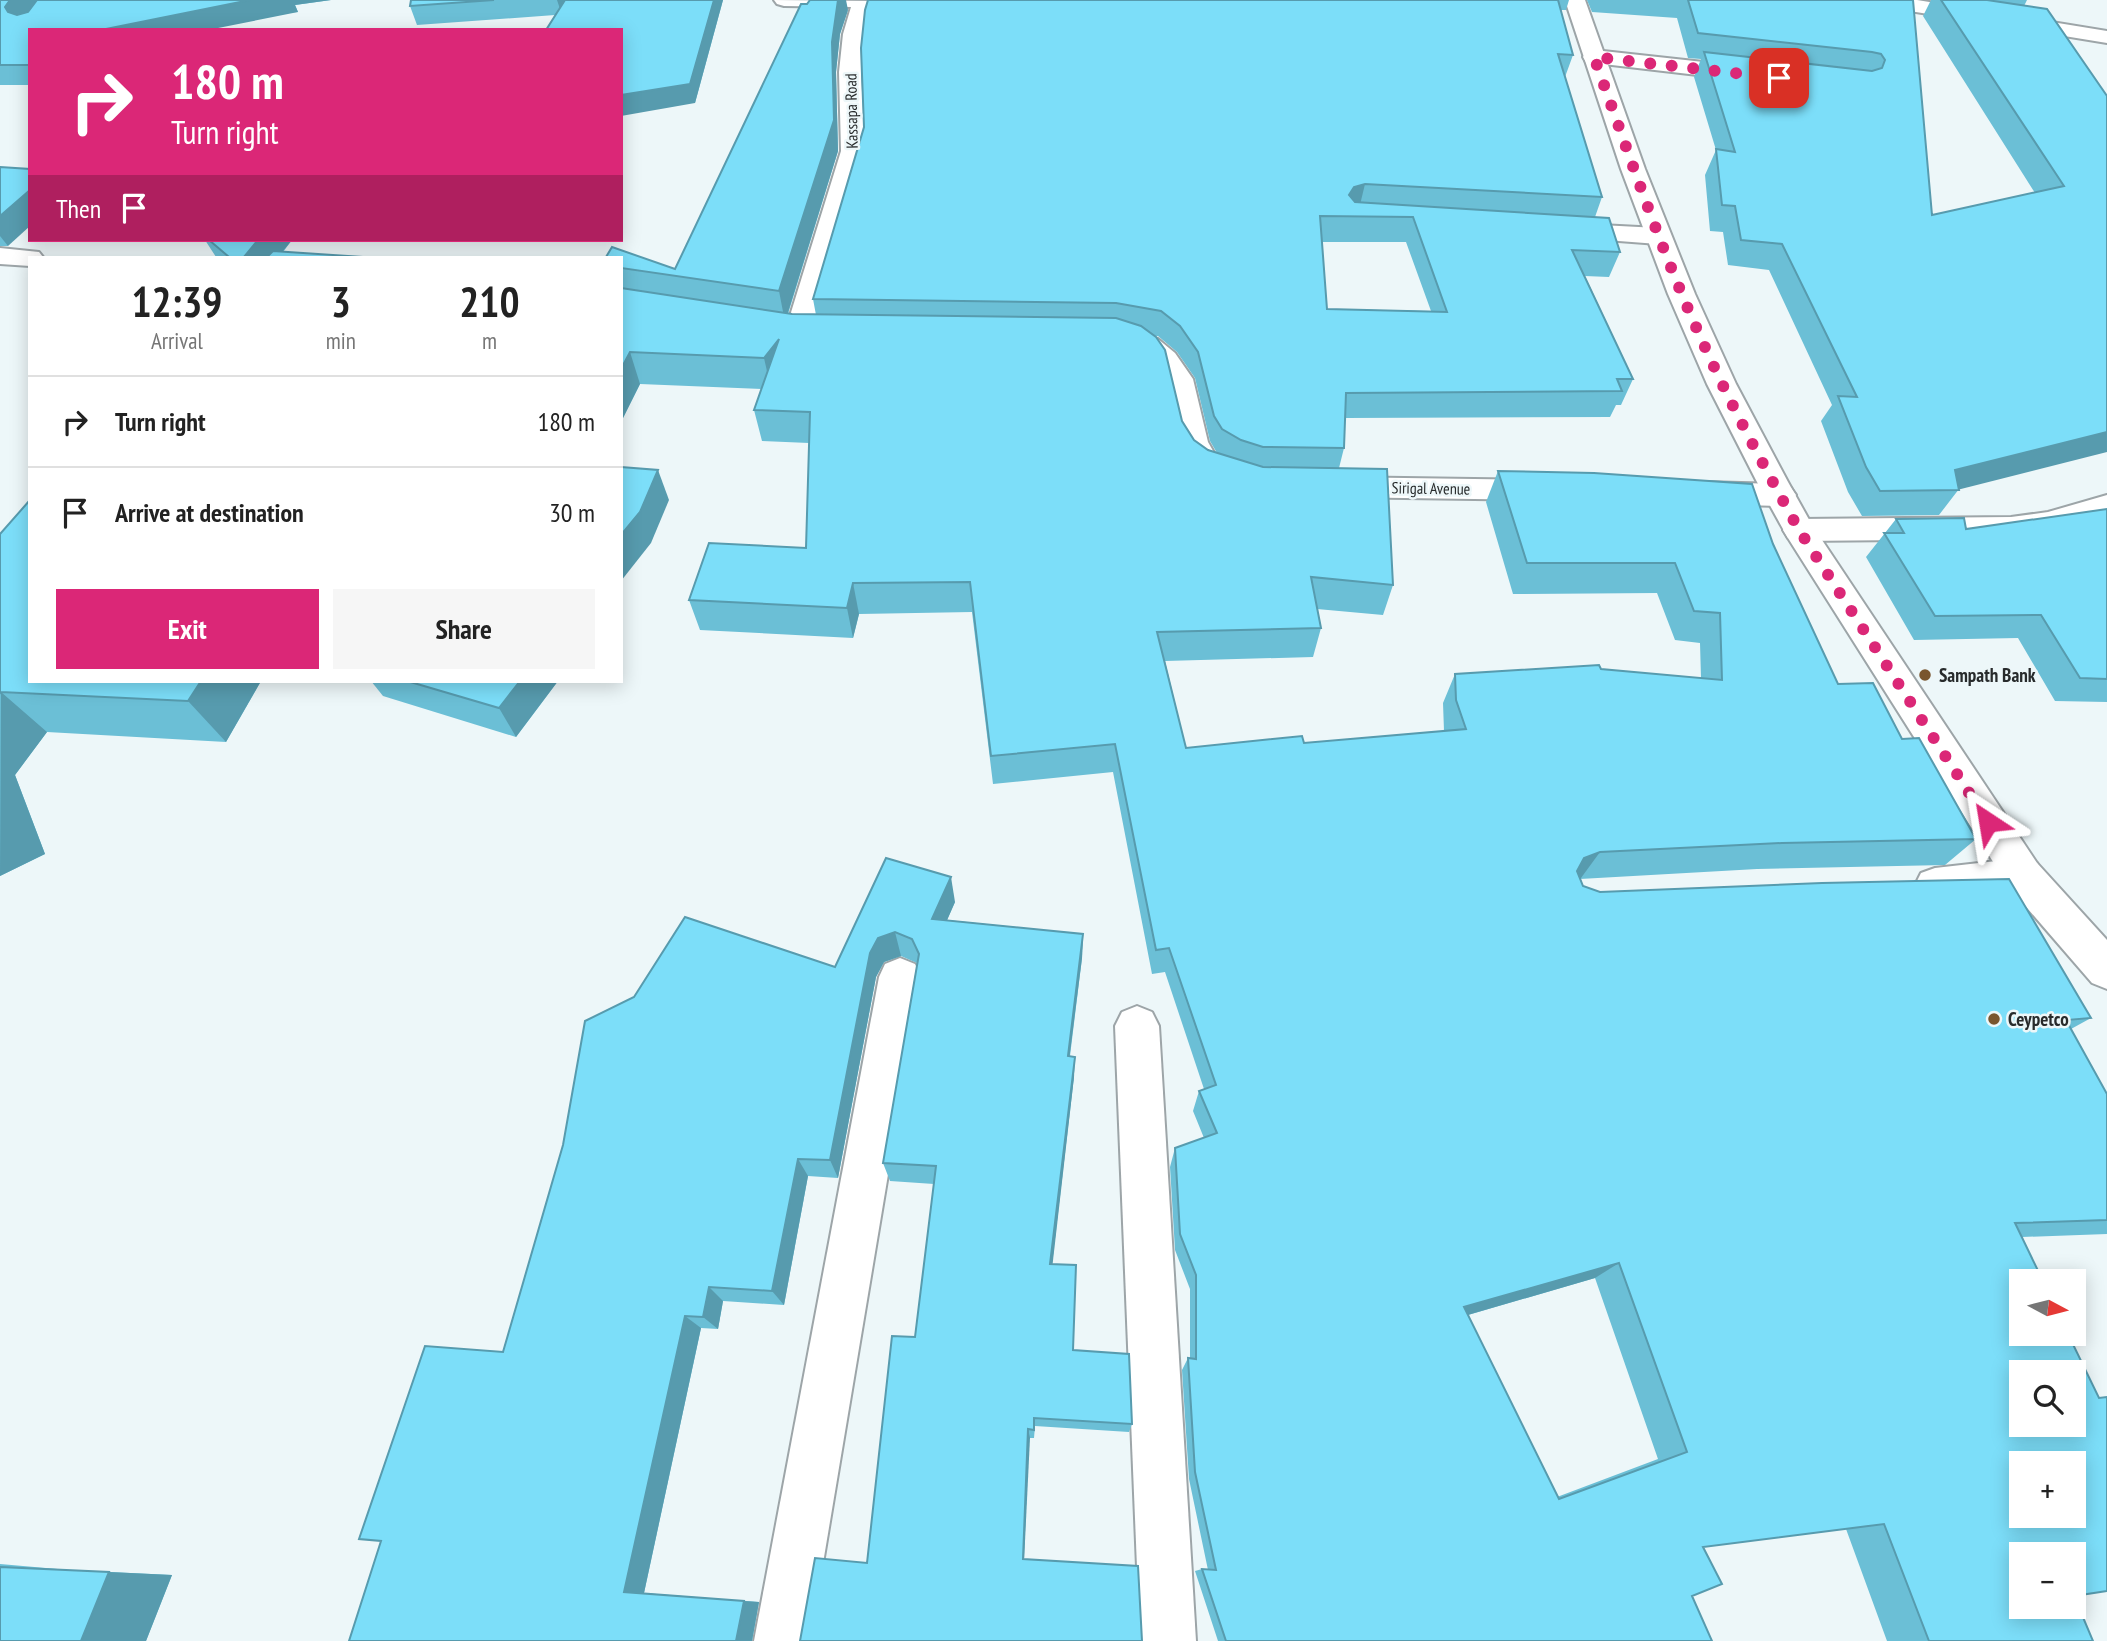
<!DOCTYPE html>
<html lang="en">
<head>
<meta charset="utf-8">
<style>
	:root { --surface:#fff; --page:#f6f6f6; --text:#222; --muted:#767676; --line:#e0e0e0; --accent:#db2777 }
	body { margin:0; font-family:"PT Sans Narrow",sans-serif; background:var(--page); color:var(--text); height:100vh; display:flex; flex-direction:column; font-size:26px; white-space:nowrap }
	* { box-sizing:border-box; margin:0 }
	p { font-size:23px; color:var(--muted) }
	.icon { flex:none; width:38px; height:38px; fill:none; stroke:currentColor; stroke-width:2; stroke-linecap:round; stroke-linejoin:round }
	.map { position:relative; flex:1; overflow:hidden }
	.side { position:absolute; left:28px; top:256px; width:595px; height:427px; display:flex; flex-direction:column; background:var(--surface); border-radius:0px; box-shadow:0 4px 18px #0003 }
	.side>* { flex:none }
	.banner { position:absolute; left:28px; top:28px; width:595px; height:214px; border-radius:0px; box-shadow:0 4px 18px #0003; background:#db2777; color:#fff; overflow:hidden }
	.needle { width:46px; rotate:97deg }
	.tools { position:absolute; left:2009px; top:1269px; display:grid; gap:14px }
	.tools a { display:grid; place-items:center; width:77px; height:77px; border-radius:0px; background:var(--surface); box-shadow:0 4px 18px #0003; font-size:35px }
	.pin { position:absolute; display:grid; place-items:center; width:60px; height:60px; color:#fff; margin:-30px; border-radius:14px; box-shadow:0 4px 10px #0006 }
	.me { position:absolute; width:77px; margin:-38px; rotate:327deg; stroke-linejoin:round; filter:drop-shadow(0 0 5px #0008) }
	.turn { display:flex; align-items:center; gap:24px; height:147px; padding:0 28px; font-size:32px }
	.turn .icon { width:91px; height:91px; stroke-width:2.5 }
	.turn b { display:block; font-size:49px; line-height:60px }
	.then { display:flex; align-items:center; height:66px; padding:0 28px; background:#0003; gap:14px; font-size:26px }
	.eta { display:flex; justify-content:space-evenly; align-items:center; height:119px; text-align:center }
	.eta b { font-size:42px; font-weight:700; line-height:49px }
	.action { display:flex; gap:14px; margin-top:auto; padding:14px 28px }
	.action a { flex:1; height:80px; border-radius:0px; background:var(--accent); color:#fff; font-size:28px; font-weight:700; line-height:80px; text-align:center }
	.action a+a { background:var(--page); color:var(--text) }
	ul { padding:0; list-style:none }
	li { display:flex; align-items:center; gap:21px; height:91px; padding:0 28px; border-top:2px solid var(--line) }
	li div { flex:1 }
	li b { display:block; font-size:26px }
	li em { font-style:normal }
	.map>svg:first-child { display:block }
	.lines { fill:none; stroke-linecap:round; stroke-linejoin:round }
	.minor-casing { stroke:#9da5a8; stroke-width:4 }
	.major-casing { stroke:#9da5a8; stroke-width:4 }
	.minor { fill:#fff; fill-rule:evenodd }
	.major { fill:#fff; fill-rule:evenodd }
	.wall { fill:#6bbfd6; fill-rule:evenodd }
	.shaded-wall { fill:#579bae }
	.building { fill:#7cdef9; stroke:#579bae; stroke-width:2; fill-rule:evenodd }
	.route { stroke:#db2777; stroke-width:12; stroke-dasharray:0 21.6 }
	.poi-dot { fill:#79552e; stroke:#edf7f9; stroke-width:2.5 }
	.labels { text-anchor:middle; stroke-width:5; stroke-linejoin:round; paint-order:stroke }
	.far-street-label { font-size:16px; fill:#282b2c; stroke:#edf7f9 }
	.poi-label { font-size:19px; font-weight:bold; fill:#282b2c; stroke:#edf7f9; text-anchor:start }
</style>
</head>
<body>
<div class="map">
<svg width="2107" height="1641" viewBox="0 0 2107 1641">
	<rect width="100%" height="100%" fill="#edf7f9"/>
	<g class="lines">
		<g class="minor-casing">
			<g id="minor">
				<path d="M774,0L873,1L865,34L861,72L865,151L812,335L808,341L798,343L788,341L784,335L841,151L839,72L843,34L851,7L784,6L777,4Z"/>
				<path d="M1869,0H1917L2107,31V43L1879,6L1872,4Z"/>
				<path d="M1594,50L1749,67L1757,69L1760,74L1757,79L1749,81L1586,62L1583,57L1586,52Z"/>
				<path d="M1562,223L1658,228L1667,231L1671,236L1667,241L1658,244L1553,236L1549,231L1553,226Z"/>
				<path d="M0,248L39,252L43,257H30V266L0,264Z"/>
				<path d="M1122,333L1158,339L1175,353L1193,379L1208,442L1216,456L1235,468L1239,475L1235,482C1222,486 1216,484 1204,477C1164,452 1183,398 1156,366C1143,352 1129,351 1112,347L1108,341L1112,335Z"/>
				<path d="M1335,477L1541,480L1552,483L1557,490L1552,497L1541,500L1335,497L1324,494L1319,487L1324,480Z"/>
				<path d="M1703,482L1780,484L1791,488L1796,495L1791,502L1780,506L1703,504L1692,500L1687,493L1692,486Z"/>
				<path d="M2107,495V517L2048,534L2011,539L1799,541L1788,538L1783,530L1788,522L1799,519L2011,517L2048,512Z"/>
				<path d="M2023,858L2037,863L2043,875L2037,887C2010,897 1947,907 1921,897L1915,885L1921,873L1935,868Z"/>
				<path d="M900,958L915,964L921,977L810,1641H754L879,977L885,964Z"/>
				<path d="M1137,1006L1152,1012L1159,1026L1196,1641H1140L1115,1026L1122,1012Z"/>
			</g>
		</g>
		<g class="major-casing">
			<path id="major" d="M1565,0H1585L1645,169L1695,294L1736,384L1788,482L1812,525L2037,863L2107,940V989L2092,983L2009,887L1788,538L1757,482L1707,384L1668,294L1621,169Z"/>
		</g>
		<use href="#minor" class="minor"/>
		<use href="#major" class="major"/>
	</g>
	<g class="wall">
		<path d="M0,0H331L295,5L298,12L30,30V85H0Z"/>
		<path d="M411,0H723L695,103L555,15L417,25L410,6Z"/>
		<path d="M868,0H1569L1566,10H1561L1573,55L1565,77L1602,197L1595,217L1620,252L1609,277L1585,276L1633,379L1621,405H1616L1610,417L1345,418L1344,448L1339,468L1393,585L1383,615L1317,609L1321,628L1313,657L1165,661L1186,748L1304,743L1444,731L1443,703L1455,674L1601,669L1701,678L1700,643L1675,640L1657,593L1513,594L1486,502L1498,471L1773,544L1838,684L1902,739L1976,839L1945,865L1757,869L1580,879L1583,886L1600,892L2091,1018L2071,1029L2107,1094V1234L2022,1237L2021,1554L2093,1641H1887L1846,1529L1703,1547L1692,1596L1712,1641H1218L1195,1571L1202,1569L1208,1570L1189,1479L1182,1370L1188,1358L1190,1359V1289L1175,1250L1170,1167L1175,1148L1204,1138L1193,1111L1199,1091L1204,1089L1165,972L1152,974L1113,772L993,784L972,612L859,614L853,638L700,630L689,600L806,548L809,443L762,441L754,410L762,389L640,384L621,422V257L675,269L848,10L840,34L836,72L838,151L788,314L816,315L813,299L864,127ZM1322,242H1406L1431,311L1327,309ZM1154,336H1158L1177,352L1195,378L1210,441L1217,453L1208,450L1194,440L1182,421ZM1595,1278L1658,1459L1557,1497L1468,1315Z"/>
		<path d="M1587,0H1913L1932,215L2035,193L1923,16L1931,0H1928H2027L2024,6L2107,96L1959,489L1939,515L1862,516L1848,492L1821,421L1832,405L1769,270L1728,265L1723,232L1710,231L1705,175L1716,150L1694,77L1701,59L1688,58L1677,18L1592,12Z"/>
		<path d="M0,167L8,246H0Z"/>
		<path d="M205,240H292L283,252L363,257H216Z"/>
		<path d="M2107,509V702L2055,701L2018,638L1914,640L1866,557L1896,519L1966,529Z"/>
		<path d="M0,534L30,681H261L226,742L47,732L15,775L45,854L0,876Z"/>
		<path d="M371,681H558L516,737L383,696Z"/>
		<path d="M886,858L955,902L947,920L1083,934L1082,958L1070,1056L1074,1077L1052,1264L1073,1350L1132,1424L1129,1432L1035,1426L1034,1438H1030L867,1563L915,1337L934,1184L890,1181L883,1163L917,963L901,956L884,962L876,977L838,1178L808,1176L784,1305L723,1301L718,1329L701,1328L644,1593L759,1602L752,1641H349L381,1541L359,1539L503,1352L835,967Z"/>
		<path d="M0,1564L69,1570L172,1575L146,1641H0Z"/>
	</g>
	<g class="shaded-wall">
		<path d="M10,0H37L17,26L5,7Z"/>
		<path d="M250,0H331L295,5L298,12L208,30H101Z"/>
		<path d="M557,0H564L562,15Z"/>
		<path d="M714,0H723L695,103L621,116V95Z"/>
		<path d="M838,0H846L848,10L840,34L836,72L838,151L785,322L779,291L832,42Z"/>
		<path d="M1365,184L1359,209L1349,195L1354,187Z"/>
		<path d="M30,190V226L8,246L0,236V216Z"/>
		<path d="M258,240H292L278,257H244Z"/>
		<path d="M779,339L771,389L764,358Z"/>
		<path d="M630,352L640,384L621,422V369Z"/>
		<path d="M2107,432V452L1957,490L1955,470Z"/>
		<path d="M658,470L669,500L651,543L621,581V535Z"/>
		<path d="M853,583L859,614L853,638L847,608Z"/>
		<path d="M201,681H261L226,742L188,701Z"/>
		<path d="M520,681H558L516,737L499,708Z"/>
		<path d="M1,692L47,732L15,775L45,854L0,876Z"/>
		<path d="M1600,852L1581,878L1566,884L1584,858Z"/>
		<path d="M951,877L955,902L937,943L932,919Z"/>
		<path d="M895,932L901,956L884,962L876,977L838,1178L830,1160L870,953L878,938Z"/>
		<path d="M1083,934L1082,958L1067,1076L1068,1056Z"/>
		<path d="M1075,1057L1074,1077L1051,1278L1050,1264Z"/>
		<path d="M798,1159L808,1176L784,1305L772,1291Z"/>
		<path d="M1619,1263L1595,1278L1447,1321L1464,1307Z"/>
		<path d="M709,1287L723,1301L718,1329L703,1317Z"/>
		<path d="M685,1316L701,1328L644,1593L624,1592Z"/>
		<path d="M1028,1429L1030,1438L1024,1562L1023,1559Z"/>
		<path d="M109,1572L172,1575L146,1641H81Z"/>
		<path d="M744,1601L759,1602L752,1641H736Z"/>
	</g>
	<g class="building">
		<path d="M0,0H10L5,7L8,12L17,15L28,12L37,0H250L101,30H30V65H0Z"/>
		<path d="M411,0H494L410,6Z"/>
		<path d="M565,0H714L690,84L621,95V30H546Z"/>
		<path d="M810,0H838L832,42L834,120L779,291L621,268V257H606L612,247L675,269L801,4H807Z"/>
		<path d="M868,0H1558L1573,55L1558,54L1602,197L1365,184L1354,187L1349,195L1355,202L1609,218L1620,252L1572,250L1633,379H1617L1622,391L1346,393L1344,448L1263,447L1241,440L1222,429L1214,416L1198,352L1180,326L1161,311L1116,303L813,299L864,127L861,48L865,10ZM1320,216L1413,217L1447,312L1327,309Z"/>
		<path d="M1688,0H1913L1932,215L2064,186L1941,0H1987L2047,9L2107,96V432L1955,470L1959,490L1880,491L1866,467L1838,396L1857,397L1782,244L1741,240L1735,206L1722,205L1716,149L1735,152L1704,52L1872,71L1882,68L1885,60L1881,54L1872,52L1698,33Z"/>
		<path d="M0,167L30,169V190L0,216Z"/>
		<path d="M209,240H258L244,257H229Z"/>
		<path d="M273,251L363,257H267Z"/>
		<path d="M621,288L792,314L1116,318L1141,326L1156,337L1165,350L1182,421L1194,440L1208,450L1263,467L1387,469L1393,585L1311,577L1321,628L1157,632L1186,748L1302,736L1304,743L1466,729L1456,700L1455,674L1599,665L1601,669L1722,680L1720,613L1694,611L1675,563H1527L1498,471L1594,473L1752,484L1773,544L1838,684L1873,683L1902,739L1919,738L1976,839L1782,843L1600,852L1584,858L1577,871L1583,886L1600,892L1822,883L2009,879L2091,1018L2066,1020L2107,1094V1220L2015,1223L2043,1281H2021V1334H2068L2099,1398L2107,1397V1591L2074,1596V1554H2021V1606H2074V1596L2093,1641H1929L1884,1524L1703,1547L1722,1584L1692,1596L1712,1641H1226L1202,1569L1216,1570L1195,1472L1188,1358L1196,1359V1275L1180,1234L1175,1148L1217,1133L1199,1091L1216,1085L1169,948L1156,950L1115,744L991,756L970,582L853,583L847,608L689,600L709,543L806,548L810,412L754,410L779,339L764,358L630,352L621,369ZM1619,1263L1687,1452L1559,1499L1464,1307ZM2021,1372H2074V1424H2021ZM2021,1463H2074V1516H2021Z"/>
		<path d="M621,467L658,470L640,512L621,535Z"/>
		<path d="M30,500V681H201L188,701L1,692L0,693V534Z"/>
		<path d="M2107,509V679L2080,678L2041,615L1935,616L1884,533H1904L1896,519L1964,518L1966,529Z"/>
		<path d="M407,681H520L499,708Z"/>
		<path d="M886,858L951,877L932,919L1083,934L1068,1056L1075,1057L1050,1264L1076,1265L1073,1350L1129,1354L1132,1424L1034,1418V1430L1028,1429L1023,1559L1138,1566L1142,1641H800L815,1558L867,1563L892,1336L915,1337L936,1166L883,1163L919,954L912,939L895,932L878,938L870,953L830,1160L798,1159L772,1291L709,1287L703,1317L685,1316L624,1592L744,1601L736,1641H349L381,1541L359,1539L425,1346L503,1352L563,1145L585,1021L634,997L685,917L835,967Z"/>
		<path d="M0,1567L109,1572L81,1641H0Z"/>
	</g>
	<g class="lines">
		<path class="route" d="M1779,78L1594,57C1628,151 1659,245 1700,336C1729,402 1764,466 1799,530L1988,822"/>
	</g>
	<g class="poi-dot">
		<circle cx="1925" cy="675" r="7"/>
		<circle cx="1994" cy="1019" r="7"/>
	</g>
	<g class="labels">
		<g class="far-street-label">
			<text transform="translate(851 111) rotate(-91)" y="6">Kassapa Road</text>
			<text transform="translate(1431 488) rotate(1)" y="6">Sirigal Avenue</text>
		</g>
		<g class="poi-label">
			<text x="1939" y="682">Sampath Bank</text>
			<text x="2008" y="1026">Ceypetco</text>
		</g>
	</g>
</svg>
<div class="tools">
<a><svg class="needle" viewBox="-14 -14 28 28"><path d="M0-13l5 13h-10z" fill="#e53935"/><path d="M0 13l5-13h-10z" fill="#767676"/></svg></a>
<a><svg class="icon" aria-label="search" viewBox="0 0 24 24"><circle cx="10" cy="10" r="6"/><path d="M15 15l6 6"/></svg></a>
<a>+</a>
<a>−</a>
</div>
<div class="pin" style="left:1779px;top:78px;background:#d93025"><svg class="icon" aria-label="arrive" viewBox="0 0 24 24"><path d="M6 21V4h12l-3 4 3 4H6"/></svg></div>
<svg class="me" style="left:1988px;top:822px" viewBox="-20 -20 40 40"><path d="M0-17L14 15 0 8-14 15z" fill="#db2777" stroke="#fff" stroke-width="4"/></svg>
<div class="banner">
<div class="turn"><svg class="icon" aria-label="right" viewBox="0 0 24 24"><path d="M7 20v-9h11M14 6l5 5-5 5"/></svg><div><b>180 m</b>Turn right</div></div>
<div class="then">Then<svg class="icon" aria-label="arrive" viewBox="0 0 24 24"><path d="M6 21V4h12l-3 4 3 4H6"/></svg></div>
</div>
<section class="side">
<div class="eta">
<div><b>12:39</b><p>Arrival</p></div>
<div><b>3</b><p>min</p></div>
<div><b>210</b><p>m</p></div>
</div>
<ul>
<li><svg class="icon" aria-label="right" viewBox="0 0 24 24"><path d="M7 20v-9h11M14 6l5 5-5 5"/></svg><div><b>Turn right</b></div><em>180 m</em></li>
<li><svg class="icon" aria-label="arrive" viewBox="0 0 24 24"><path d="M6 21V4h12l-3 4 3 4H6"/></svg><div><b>Arrive at destination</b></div><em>30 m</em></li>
</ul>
<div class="action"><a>Exit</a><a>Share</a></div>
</section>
</div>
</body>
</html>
